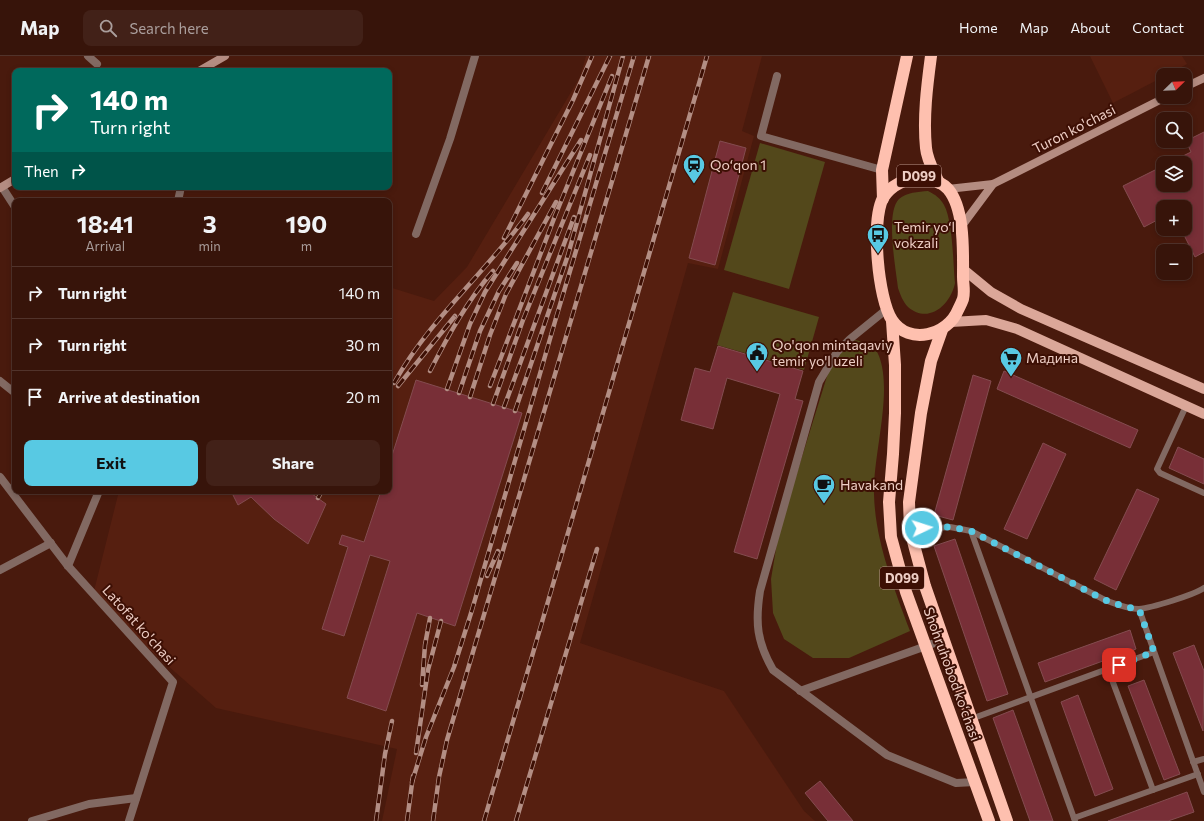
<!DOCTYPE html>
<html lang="en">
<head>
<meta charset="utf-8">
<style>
	:root { --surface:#37140a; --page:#422118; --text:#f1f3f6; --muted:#aa9e9c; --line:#51332b; --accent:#58c9e3 }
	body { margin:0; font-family:Commissioner,sans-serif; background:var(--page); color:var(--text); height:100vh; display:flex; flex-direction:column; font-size:15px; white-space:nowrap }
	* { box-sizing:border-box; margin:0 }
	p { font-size:13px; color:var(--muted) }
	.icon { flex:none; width:22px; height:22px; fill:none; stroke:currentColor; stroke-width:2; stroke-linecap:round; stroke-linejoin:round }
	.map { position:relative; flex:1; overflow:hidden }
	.side { position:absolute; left:12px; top:142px; width:380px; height:296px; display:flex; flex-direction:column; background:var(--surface); border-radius:8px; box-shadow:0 2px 6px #0003,0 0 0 1px var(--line) }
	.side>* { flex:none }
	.banner { position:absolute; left:12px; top:12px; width:380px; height:122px; border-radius:8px; box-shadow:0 2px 6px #0003,0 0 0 1px var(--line); background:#00695c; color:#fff; overflow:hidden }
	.needle { width:26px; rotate:67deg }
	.tools { position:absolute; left:1156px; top:12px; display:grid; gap:8px }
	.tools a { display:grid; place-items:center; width:36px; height:36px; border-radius:8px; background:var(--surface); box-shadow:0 2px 6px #0003,0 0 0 1px var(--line); font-size:20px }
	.pin { position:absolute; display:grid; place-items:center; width:34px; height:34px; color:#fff; margin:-17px; border-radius:8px; box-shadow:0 2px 6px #0006 }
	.me { position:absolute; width:44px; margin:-22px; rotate:86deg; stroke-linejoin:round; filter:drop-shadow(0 0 3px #0008) }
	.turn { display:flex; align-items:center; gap:14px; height:84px; padding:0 12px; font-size:18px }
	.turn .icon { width:52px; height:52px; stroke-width:2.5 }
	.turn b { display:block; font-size:28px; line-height:34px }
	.then { display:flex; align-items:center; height:38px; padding:0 12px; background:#0003; gap:8px; font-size:15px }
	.eta { display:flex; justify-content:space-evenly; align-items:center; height:68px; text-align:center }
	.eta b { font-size:24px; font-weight:700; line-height:28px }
	.button { display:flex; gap:8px; margin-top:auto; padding:8px 12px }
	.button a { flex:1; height:46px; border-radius:8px; background:var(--accent); color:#111; font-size:16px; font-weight:700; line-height:46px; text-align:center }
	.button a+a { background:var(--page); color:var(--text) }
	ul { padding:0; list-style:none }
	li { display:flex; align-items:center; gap:12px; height:52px; padding:0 12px; border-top:1px solid var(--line) }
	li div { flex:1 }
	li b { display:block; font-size:15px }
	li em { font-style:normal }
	header { display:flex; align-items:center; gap:24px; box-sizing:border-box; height:56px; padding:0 20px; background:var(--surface); border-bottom:1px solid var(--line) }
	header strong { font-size:19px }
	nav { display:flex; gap:22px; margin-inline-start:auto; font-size:14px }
	.search { width:280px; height:36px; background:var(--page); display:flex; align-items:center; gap:10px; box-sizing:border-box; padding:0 14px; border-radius:8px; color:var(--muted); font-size:15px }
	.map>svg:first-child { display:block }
	.built { fill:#561f10 }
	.green { fill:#53481b }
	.building { fill:#782f37; stroke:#844c50 }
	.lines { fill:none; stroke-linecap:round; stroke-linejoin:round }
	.lane { stroke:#826962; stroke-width:6 }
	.street { stroke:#826962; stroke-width:8 }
	.secondary { stroke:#b48c81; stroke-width:8 }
	.primary { stroke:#dba799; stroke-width:10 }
	.highway { stroke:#fec0af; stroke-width:12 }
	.rail-casing { stroke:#b38e84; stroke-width:4.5 }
	.rail { stroke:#3d0f04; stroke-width:3; stroke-dasharray:9; stroke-linecap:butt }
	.route { stroke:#58c9e3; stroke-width:7; stroke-dasharray:0 12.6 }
	.labels { text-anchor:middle; stroke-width:4; stroke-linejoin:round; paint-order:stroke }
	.shield { fill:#3d0f04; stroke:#b9958b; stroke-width:1 }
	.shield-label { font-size:13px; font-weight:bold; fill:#eecec5 }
	.street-label { font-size:14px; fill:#eecec5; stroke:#3d0f04 }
	.poi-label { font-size:14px; fill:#eecec5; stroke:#3d0f04; text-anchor:start }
</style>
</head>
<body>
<header>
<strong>Map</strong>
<div class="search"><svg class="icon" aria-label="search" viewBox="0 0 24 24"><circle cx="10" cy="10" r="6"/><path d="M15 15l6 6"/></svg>Search here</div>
<nav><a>Home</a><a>Map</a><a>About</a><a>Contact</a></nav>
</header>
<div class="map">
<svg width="1204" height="765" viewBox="0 0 1204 765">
	<rect width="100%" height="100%" fill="#491a0d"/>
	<g class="built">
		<path d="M586,0H762L742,75L754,80L718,213L688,207L580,587L724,635L804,755L815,765H382L397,693L216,652L92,543L119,435H389V231L434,245L467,211L580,21Z"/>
		<path d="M1090,0H1182L1187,8L1167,19H1163V21L1113,47Z"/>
	</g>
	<g class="green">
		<path d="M760,87L825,106L789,233L724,214Z"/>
		<path d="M928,135C936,139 940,142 944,149C953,165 953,208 955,227C951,248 929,269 908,251C903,246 900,238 898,232C896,213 885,157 899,143C907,136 918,136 928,135Z"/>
		<path d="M733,236L819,261L804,314L717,289Z"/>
		<path d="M855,284C865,286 875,289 879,300C893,337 873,398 874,438C875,485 894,532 910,575L849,602H813L784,583L773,557L771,523L779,475L828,317L843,292Z"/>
	</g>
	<g class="building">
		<path d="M1204,76V196L1195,201L1181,173H1185V151H1163V161L1144,171L1123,130L1163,110V129H1185V107H1169L1191,96L1186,85Z"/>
		<path d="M720,85L746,92L715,209L689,202Z"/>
		<path d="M718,290L803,315L795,343L803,345L757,503L734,496L780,338L727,322L713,373L681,364L695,312L710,316Z"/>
		<path d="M1004,315L1138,374L1130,392L997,333Z"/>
		<path d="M973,319L991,325L953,464L934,459Z"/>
		<path d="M416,324L522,357L455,570L417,557L386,655L347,642L390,505L370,499L344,580L322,573L348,491L339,488L342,479L364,486L381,435H389V409Z"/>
		<path d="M1043,387L1066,398L1027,483L1004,473Z"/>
		<path d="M1178,391L1204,403V428L1169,412Z"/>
		<path d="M1137,433L1159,443L1116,534L1094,523Z"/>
		<path d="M231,435H308L326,448L308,488L274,463L251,441L238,449Z"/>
		<path d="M955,483L1008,638L987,645L934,490Z"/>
		<path d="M1130,574L1136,593L1045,626L1038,607Z"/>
		<path d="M1194,589L1204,615L1203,675L1173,597Z"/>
		<path d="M1144,624L1180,718L1164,724L1128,630Z"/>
		<path d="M1078,639L1113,733L1095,740L1061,646Z"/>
		<path d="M1013,654L1044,740L1053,765H1030L993,662Z"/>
		<path d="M820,725L853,765H828L805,737Z"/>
		<path d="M1187,736L1194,756L1168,765H1108Z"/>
	</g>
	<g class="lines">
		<g class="lane">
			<path d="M1186,350L1157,413L1160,417L1204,437"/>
			<path d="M910,474L950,471L971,475L1105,544C1116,548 1127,553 1139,553C1151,552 1194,539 1204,532"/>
			<path d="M971,475L1075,765"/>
			<path d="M1139,553L1204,736"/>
			<path d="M1108,613L1153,734"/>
			<path d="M971,663L1154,596"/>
			<path d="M1193,706L1204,703"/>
			<path d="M1074,762L1198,718"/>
		</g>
		<g class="street">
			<path d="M88,0L97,8"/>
			<path d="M777,20L761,80L882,114"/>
			<path d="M2,131L15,151"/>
			<path d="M178,145L181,131"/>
			<path d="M416,178L450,83L475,0"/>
			<path d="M887,253L850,283L837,296L819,326L760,535C755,567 757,586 773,614L887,699L956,727L975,726"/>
			<path d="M0,325L15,337"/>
			<path d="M0,421L68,510L173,626L129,765"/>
			<path d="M68,510L99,435"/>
			<path d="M0,514L51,487"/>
			<path d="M800,635L943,584"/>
			<path d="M32,765L89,748L136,742"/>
		</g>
		<g class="secondary">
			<path d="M199,15L225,0"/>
			<path d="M1185,31L1204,22"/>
			<path d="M0,132L15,123"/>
			<path d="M948,133L993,128L1166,41"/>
			<path d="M961,171L993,128"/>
		</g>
		<g class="primary">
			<path d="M963,213L991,236L1021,253L1204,333"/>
			<path d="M951,266L986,264L1017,273L1204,358"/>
		</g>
		<g class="highway">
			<path d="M931,0C927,30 923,62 926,92C927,104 934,116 939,127"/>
			<path d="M924,120C932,123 942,126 948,133C965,153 963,196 963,221C963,228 965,236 963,243C962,246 960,250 958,254C948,279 909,290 892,264C878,243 871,165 883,142C892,127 908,122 924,120Z"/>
			<path d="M883,143L882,114L907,0"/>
			<path d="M892,265L895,309V357L893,398L889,446L891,481L906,536L989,765"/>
			<path d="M942,274L931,305L921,357L909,446L910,474L925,530L1007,765"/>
		</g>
		<g class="rail-casing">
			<g id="rail">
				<path d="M542,137L610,0"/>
				<path d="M504,182L573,44L592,0"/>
				<path d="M430,315C448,280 467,245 493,215"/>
				<path d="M394,327C430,263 485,217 528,158"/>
				<path d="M398,330L455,260"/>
				<path d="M490,330L555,160L612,20"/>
				<path d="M447,333L470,268L485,236L581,84"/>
				<path d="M459,337L480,275L499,235L517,207"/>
				<path d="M470,341L490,279L506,238L556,146"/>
				<path d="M493,348L523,264L590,99"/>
				<path d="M504,351L574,161"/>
				<path d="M515,355L568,199L623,0"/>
				<path d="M318,442L322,435"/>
				<path d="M487,520L498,495"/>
				<path d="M422,629L425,589L430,562"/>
				<path d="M416,697L428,614L441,565"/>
				<path d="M412,726L426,681L454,611L472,554L556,262L634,0"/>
				<path d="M376,765L385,698L392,665"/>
				<path d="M407,765L413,720"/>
				<path d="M433,765L439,721L447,684L649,0"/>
				<path d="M484,765L707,0"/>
				<path d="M516,765L597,493"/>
			</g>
		</g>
		<use href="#rail" class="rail"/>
	</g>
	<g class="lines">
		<path class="route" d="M922,472L950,471L971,475L1105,544L1126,551L1139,553L1154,596L1119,609"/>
	</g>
	<defs>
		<g id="station-pin" transform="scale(1.15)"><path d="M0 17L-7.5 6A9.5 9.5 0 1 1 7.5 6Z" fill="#58c9e3" stroke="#3d0f04"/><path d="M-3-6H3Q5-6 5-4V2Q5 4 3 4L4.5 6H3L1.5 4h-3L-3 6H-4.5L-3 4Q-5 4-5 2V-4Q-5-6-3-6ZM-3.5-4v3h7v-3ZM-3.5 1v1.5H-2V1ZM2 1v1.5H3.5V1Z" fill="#111"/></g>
		<g id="bus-pin" transform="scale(1.15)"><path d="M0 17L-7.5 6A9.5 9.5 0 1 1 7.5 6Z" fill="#58c9e3" stroke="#3d0f04"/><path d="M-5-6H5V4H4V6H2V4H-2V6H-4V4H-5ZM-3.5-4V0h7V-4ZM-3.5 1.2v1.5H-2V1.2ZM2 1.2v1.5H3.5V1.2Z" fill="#111"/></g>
		<g id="civic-pin" transform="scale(1.15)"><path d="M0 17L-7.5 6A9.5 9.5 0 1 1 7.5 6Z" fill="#58c9e3" stroke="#3d0f04"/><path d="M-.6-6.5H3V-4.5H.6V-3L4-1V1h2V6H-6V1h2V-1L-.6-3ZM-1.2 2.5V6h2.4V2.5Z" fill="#111"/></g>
		<g id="supermarket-pin" transform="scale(1.15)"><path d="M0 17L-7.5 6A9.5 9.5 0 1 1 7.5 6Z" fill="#58c9e3" stroke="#3d0f04"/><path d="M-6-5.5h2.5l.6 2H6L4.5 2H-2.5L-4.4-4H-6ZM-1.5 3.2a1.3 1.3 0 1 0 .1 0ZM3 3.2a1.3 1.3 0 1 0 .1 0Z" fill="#111"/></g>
		<g id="cafe-pin" transform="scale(1.15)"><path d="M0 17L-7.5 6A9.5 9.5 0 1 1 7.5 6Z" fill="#58c9e3" stroke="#3d0f04"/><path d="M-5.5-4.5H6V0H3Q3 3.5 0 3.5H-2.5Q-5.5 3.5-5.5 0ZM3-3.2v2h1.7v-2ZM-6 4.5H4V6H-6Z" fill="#111"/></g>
	</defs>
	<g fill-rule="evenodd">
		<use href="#station-pin" x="694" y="109"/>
		<use href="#bus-pin" x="878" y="179"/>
		<use href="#civic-pin" x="757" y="297"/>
		<use href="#supermarket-pin" x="1011" y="302"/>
		<use href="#cafe-pin" x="824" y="429"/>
	</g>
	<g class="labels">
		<g class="shield">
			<rect x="897" y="109" width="44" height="22" rx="3"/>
			<rect x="880" y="511" width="44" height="22" rx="3"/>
		</g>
		<g class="shield-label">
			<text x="919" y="125">D099</text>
			<text x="902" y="527">D099</text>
		</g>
		<g class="street-label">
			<text transform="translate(1074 73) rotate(-27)" y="5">Turon ko'chasi</text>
			<text transform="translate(139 569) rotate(48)" y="5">Latofat ko'chasi</text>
			<text transform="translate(952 618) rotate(70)" y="5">Shohruhobod koʻchasi</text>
		</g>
		<g class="poi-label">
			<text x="710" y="114">Qoʻqon 1</text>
			<text x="894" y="176">Temir yo‘l<tspan x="894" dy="16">vokzali</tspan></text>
			<text x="772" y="294">Qo'qon mintaqaviy<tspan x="772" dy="16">temir yo'l uzeli</tspan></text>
			<text x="1026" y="307">Мадина</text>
			<text x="840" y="434">Havakand</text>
		</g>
	</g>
</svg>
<div class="tools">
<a><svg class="needle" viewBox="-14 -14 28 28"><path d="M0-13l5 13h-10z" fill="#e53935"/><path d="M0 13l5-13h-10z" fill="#aa9e9c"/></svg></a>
<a><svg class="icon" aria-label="search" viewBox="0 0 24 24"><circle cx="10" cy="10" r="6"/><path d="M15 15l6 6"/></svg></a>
<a><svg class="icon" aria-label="layers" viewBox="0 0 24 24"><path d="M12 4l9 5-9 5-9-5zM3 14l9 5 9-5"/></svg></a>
<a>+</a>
<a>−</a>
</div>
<div class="pin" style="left:1119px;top:609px;background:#d93025"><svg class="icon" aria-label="arrive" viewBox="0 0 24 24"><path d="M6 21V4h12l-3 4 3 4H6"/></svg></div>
<svg class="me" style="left:922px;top:472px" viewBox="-20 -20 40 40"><circle r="17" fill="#58c9e3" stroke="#fff" stroke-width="3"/><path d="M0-11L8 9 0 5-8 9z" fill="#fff"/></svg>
<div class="banner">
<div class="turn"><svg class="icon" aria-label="right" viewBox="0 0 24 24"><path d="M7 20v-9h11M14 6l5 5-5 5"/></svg><div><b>140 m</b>Turn right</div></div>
<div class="then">Then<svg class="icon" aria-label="right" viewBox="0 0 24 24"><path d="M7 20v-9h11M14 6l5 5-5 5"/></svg></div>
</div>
<section class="side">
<div class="eta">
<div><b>18:41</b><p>Arrival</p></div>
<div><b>3</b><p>min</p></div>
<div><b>190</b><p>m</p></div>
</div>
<ul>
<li><svg class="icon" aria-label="right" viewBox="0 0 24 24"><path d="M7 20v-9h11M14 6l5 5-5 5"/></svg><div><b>Turn right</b></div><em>140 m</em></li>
<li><svg class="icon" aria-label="right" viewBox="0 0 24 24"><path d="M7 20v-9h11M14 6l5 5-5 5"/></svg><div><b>Turn right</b></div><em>30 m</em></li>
<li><svg class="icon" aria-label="arrive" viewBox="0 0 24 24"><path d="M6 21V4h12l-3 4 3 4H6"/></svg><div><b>Arrive at destination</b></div><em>20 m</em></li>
</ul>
<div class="button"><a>Exit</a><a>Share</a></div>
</section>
</div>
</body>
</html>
